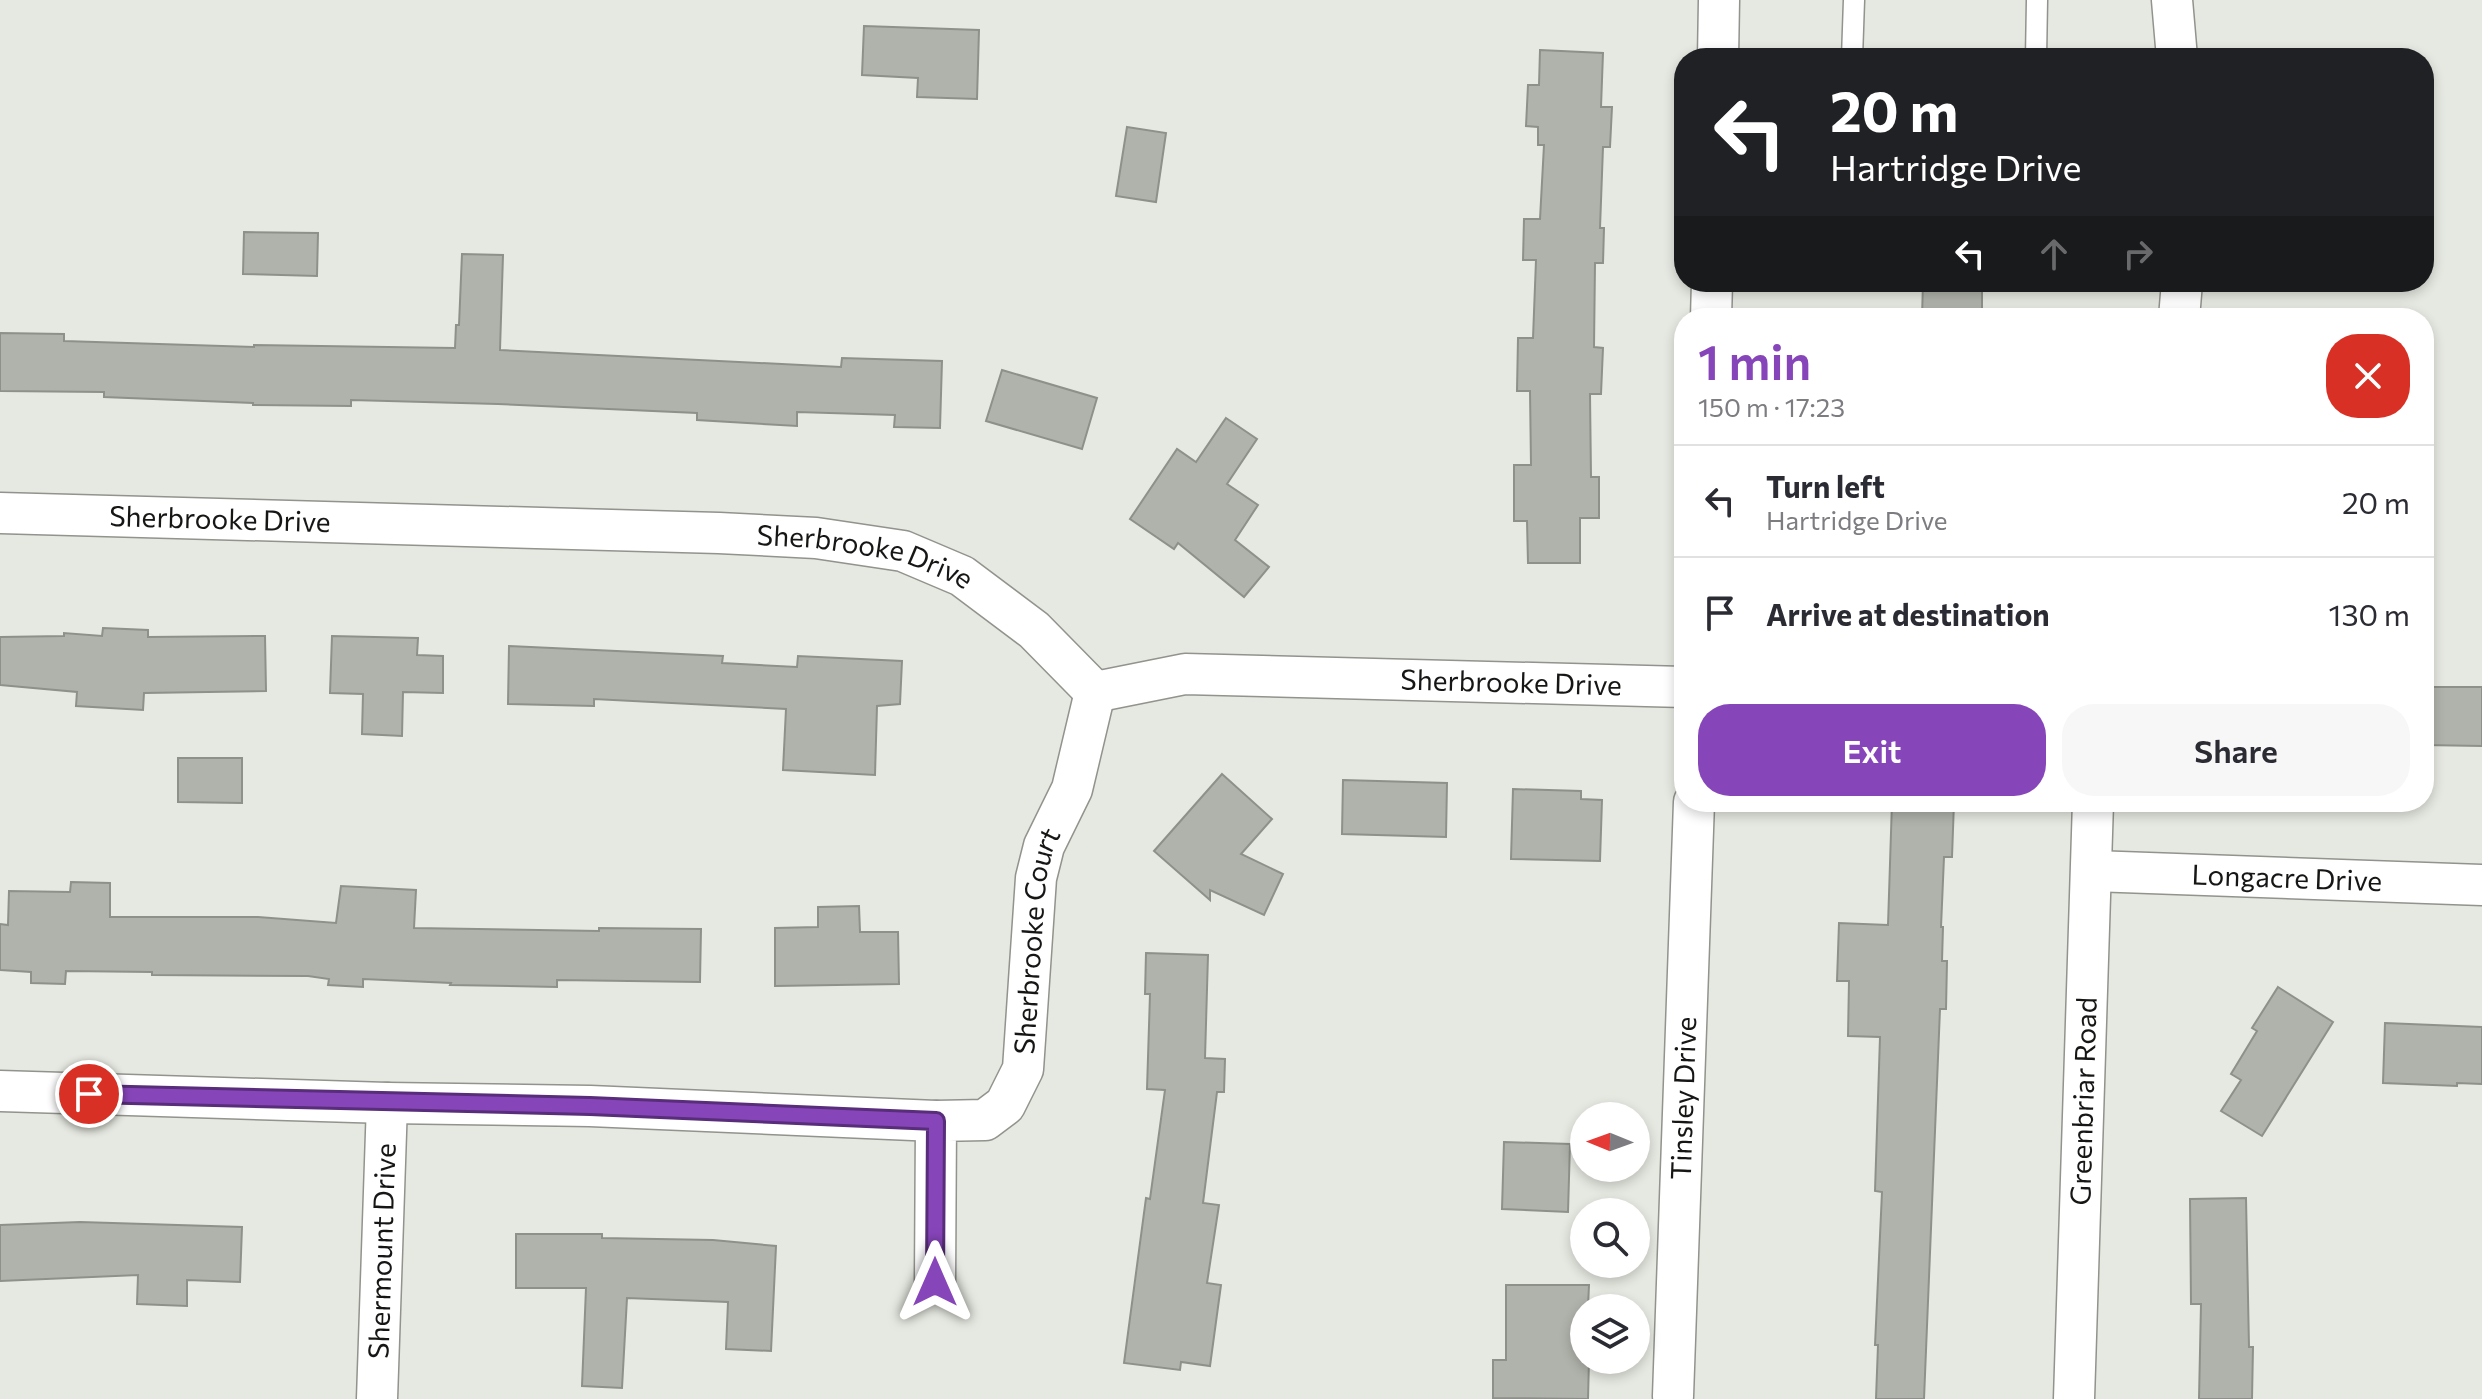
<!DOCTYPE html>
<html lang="en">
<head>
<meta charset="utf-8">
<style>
	:root { --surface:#fff; --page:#f7f7f7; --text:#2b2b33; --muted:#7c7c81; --line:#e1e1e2; --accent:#8745ba }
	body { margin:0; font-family:Commissioner,sans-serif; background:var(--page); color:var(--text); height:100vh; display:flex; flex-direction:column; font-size:30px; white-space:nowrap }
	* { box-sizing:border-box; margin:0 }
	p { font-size:26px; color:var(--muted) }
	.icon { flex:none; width:44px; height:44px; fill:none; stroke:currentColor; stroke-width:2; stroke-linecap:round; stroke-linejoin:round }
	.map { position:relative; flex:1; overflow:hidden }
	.sheet { position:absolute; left:1674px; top:308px; width:760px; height:504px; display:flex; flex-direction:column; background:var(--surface); border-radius:32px; box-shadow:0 4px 12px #0003 }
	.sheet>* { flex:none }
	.top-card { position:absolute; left:1674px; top:48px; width:760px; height:244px; border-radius:32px; box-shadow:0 4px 12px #0003; background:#202124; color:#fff; overflow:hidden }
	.needle { width:52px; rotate:271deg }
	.buttons { position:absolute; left:1570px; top:1102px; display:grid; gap:16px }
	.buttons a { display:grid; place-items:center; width:80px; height:80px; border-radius:50%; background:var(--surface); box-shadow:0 4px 12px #0003; font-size:40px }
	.pin { position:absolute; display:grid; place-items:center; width:68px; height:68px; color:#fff; margin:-34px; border:4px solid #fff; border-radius:50%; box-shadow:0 2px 8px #0007 }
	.me { position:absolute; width:88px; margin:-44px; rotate:0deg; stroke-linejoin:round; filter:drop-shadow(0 0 6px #0008) }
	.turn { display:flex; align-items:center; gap:28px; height:168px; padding:0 24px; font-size:36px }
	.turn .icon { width:104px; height:104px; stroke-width:2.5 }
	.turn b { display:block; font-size:56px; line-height:68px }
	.lanes { display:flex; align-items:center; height:76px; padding:0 24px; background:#0003; justify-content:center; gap:40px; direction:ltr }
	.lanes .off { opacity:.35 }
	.round { display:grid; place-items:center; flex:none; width:84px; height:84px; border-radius:32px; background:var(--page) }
	.head { display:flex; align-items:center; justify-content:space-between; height:136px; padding:0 24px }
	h1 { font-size:48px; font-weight:600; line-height:60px; color:var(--accent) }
	.primary-button { display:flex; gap:16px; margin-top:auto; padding:16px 24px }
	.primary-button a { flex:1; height:92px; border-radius:32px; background:var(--accent); color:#fff; font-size:32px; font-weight:600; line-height:92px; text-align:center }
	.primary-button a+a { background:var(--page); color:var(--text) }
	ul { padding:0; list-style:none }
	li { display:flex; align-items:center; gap:24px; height:112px; padding:0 24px; border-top:2px solid var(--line) }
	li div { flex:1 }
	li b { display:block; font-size:30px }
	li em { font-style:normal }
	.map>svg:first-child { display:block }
	.building { fill:#b0b3ab; stroke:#8e9189; stroke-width:2 }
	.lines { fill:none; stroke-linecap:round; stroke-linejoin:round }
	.lane-casing { stroke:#91938c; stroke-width:23 }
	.street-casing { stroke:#91938c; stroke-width:43 }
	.lane { stroke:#fff; stroke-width:20 }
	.street { stroke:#fff; stroke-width:40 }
	.route-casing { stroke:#582d79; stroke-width:20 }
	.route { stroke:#8745ba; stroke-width:14 }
	.labels { text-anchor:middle; stroke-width:7; stroke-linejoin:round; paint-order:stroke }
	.street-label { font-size:28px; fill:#161715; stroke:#fff }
</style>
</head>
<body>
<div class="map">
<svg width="2482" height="1399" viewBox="0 0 2482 1399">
	<rect width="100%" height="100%" fill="#e6e9e1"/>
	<g class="building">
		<path d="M864,26L979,30L977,99L917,97L918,78L862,75Z"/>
		<path d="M1540,50L1603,53L1601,107H1612L1610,147H1603L1600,228H1604L1603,263H1595L1594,347L1603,348L1601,394H1590L1591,477H1599V518H1580V563H1528L1527,521H1514V465H1531L1530,391H1517L1518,338H1533L1536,260H1523L1524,219H1540L1544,145H1538V127L1526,126L1528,85H1539Z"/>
		<path d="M1127,127L1166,133L1156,202L1116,196Z"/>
		<path d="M244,232L318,233L317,276L243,274Z"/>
		<path d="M462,254L503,255L500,350L841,367L842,358L942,361L940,428L894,427L895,415L797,412V426L697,420V413L498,404L351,400V406L253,405V403L104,397V392L0,391V333L64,334V341L254,347V345L455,348L456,325H459Z"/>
		<path d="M1923,282H1982V318H1922Z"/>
		<path d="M1002,370L1097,398L1082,449L986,421Z"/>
		<path d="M1226,418L1257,439L1227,484L1258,505L1235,540L1269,567L1244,597L1178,543L1174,549L1130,519L1177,449L1196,462Z"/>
		<path d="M103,628L148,630V637L265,636L266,691L144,693L143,710L76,706L77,692L0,685V637L64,636V633L102,636Z"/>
		<path d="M332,636L418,638L417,655L443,656V693L403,692L402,736L362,734L363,694L330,693Z"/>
		<path d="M509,646L723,656L722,663L797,667L798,656L902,661L900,704L877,706L875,775L783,770L786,709L594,699V706L508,704Z"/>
		<path d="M2424,687H2482V746L2424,745Z"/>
		<path d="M178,758H242V803L178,802Z"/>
		<path d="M1222,774L1272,819L1241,854L1283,874L1264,915L1210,890V900L1154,851Z"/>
		<path d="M1343,780L1447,783L1446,837L1342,834Z"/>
		<path d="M1513,789L1581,791V799L1602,800L1600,861L1511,859Z"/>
		<path d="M1892,802H1954L1952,857H1944L1941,927H1943L1942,961H1947L1946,1009H1940L1924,1399H1876L1878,1345H1875L1882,1192L1875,1191L1880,1037L1848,1036L1849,981H1837L1839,923L1888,925Z"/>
		<path d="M71,882L110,883V917H258L336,923L341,886L416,890L414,928L599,931V928L701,929L700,982L557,980V987L450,985L451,983L363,979V987L328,985L329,979L308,976L152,975V972L66,971L65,984L31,983V972L0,970V924L8,925L9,891L70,892Z"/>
		<path d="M859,906L860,932H898L899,984L775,986V928L818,927V907Z"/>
		<path d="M1146,953L1208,955L1205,1058L1225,1059L1224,1092H1217L1203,1203L1219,1205L1207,1283L1221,1285L1210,1366L1181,1362L1180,1370L1124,1363L1146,1198L1150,1199L1165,1090L1147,1089L1150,994H1145Z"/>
		<path d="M2278,987L2333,1022L2262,1136L2221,1111L2241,1080L2231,1074L2257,1031L2252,1028Z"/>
		<path d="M2385,1023L2482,1027V1084L2457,1083V1086L2383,1083Z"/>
		<path d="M1504,1142L1570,1144L1568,1212L1502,1209Z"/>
		<path d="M2246,1198L2249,1347H2253L2252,1399H2199L2201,1304H2191L2190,1199Z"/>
		<path d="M80,1222L242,1227L240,1282L187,1280V1306L137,1304L138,1275L0,1281V1225Z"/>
		<path d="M516,1234H602V1238L713,1240L776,1246L771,1351L726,1349L728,1302L627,1298L622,1388L582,1386L586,1288H516Z"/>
		<path d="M1506,1285H1589L1588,1307H1606L1584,1308V1360H1589L1588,1399L1493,1398V1360H1506Z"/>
	</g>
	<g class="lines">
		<g class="lane-casing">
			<g id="lane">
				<path d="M1852,58L1854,0"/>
				<path d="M2036,58L2037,0"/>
			</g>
		</g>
		<g class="street-casing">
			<g id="street">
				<path d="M2172,0L2177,58"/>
				<path d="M1718,58L1719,0"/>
				<path d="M1711,318L1712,282"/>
				<path d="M2179,318L2182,282"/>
				<path id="s1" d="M0,513L719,533L816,538L903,551L962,576L1034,630L1095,692"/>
				<path id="s2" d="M1095,692L1185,674L1684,687"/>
				<path id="s3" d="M2093,871L2482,885"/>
				<path d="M0,1091L387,1103L590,1106L936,1121"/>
				<path id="s4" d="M935,1282L936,1121L985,1120L1005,1105L1023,1069L1036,878L1044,846L1072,789L1095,692"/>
				<path id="s5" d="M1673,1396L1694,802"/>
				<path id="s6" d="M377,1399L387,1103"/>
				<path id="s7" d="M2074,1399L2093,802"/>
			</g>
		</g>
		<use href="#lane" class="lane"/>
		<use href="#street" class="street"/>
	</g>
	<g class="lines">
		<g class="route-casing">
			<path id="route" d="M89,1094L590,1106L936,1121L935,1282"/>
		</g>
		<use href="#route" class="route"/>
	</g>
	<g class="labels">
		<g class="street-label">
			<text dy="10" stroke="none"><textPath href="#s1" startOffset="220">Sherbrooke Drive</textPath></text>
			<text dy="10" stroke="none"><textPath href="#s1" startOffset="868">Sherbrooke Drive</textPath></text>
			<text dy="10" stroke="none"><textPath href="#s2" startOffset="418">Sherbrooke Drive</textPath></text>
			<text dy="10" stroke="none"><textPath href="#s3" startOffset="194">Longacre Drive</textPath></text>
			<text dy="10" stroke="none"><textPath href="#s4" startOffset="404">Sherbrooke Court</textPath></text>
			<text dy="10" stroke="none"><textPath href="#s5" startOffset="298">Tinsley Drive</textPath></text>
			<text dy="10" stroke="none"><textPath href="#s7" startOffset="298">Greenbriar Road</textPath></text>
			<text dy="10" stroke="none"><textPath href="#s6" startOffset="148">Shermount Drive</textPath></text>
		</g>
	</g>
</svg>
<div class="buttons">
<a><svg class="needle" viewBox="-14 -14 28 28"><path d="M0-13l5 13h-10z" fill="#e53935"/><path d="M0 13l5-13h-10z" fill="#7c7c81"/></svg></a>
<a><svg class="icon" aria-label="search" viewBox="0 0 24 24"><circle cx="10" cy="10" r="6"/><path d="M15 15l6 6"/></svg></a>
<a><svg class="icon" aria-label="layers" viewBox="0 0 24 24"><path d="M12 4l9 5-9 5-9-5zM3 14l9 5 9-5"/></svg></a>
</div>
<div class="pin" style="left:89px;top:1094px;background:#d93025"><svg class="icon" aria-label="arrive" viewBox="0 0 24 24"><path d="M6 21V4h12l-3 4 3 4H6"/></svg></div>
<svg class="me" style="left:935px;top:1282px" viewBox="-20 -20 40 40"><path d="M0-17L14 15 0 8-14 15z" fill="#8745ba" stroke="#fff" stroke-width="4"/></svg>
<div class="top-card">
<div class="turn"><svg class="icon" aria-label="left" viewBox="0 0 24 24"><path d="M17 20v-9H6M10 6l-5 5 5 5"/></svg><div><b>20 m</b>Hartridge Drive</div></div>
<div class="lanes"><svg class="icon" aria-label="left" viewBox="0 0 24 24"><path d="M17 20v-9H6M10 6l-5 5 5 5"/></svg><svg class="icon off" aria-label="ahead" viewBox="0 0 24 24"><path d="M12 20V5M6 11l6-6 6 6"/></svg><svg class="icon off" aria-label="right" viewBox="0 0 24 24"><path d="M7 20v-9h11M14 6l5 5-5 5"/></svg></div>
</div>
<section class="sheet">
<div class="head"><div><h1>1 min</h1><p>150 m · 17:23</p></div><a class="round" style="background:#d93025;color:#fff"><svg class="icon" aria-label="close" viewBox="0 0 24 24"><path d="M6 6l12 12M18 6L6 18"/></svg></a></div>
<ul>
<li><svg class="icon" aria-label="left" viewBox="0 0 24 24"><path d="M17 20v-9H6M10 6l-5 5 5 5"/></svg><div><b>Turn left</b><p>Hartridge Drive</p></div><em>20 m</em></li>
<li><svg class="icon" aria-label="arrive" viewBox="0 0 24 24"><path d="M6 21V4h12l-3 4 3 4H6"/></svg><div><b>Arrive at destination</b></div><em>130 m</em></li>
</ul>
<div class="primary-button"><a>Exit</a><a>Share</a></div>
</section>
</div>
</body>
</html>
